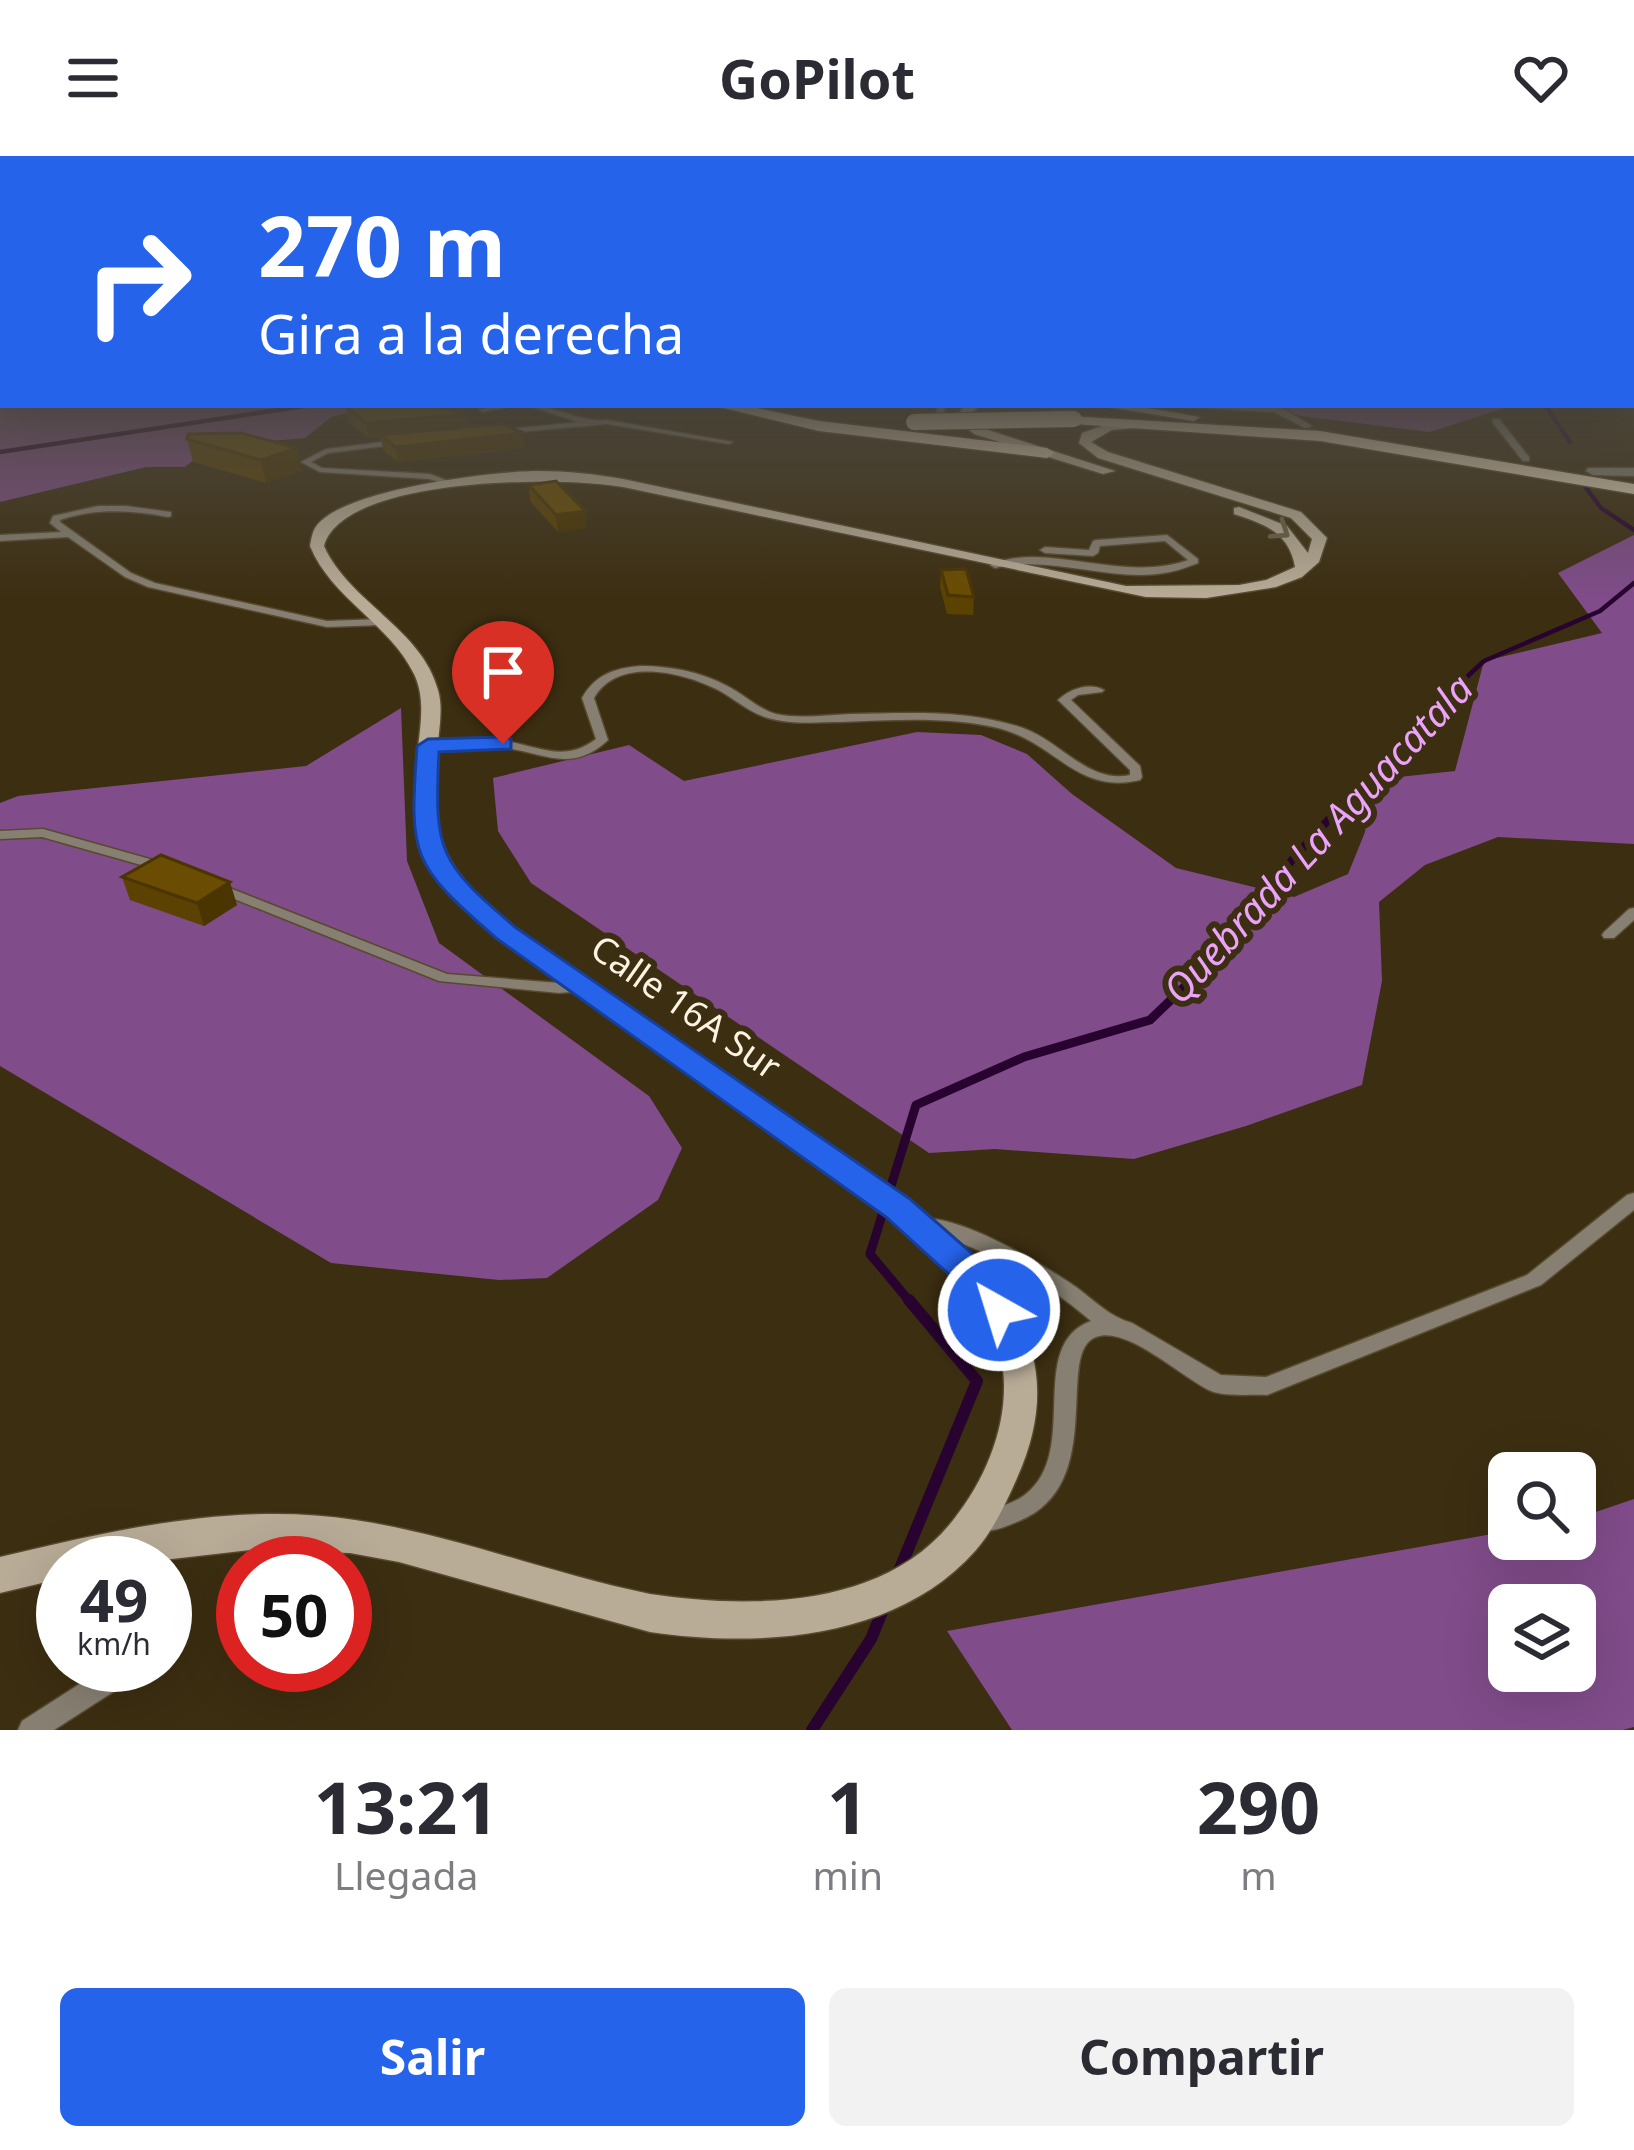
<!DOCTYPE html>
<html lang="es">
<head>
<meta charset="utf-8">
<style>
	:root { --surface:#fff; --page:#f2f2f3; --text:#2b2b33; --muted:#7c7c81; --accent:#2563eb }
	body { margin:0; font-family:"Noto Sans",sans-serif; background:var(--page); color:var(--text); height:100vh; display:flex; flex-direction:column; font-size:45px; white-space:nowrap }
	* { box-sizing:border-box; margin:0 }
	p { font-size:39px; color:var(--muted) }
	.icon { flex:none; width:66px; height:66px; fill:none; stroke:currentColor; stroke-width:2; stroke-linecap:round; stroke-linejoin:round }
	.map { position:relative; height:1574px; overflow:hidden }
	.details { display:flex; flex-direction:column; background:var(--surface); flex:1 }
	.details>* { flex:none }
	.guide { position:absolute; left:0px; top:0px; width:1635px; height:252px; box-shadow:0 12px 48px #0002; background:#2563eb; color:#fff; overflow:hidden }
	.buttons { position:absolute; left:1488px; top:1296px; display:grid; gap:24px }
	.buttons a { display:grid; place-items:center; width:108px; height:108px; border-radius:18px; background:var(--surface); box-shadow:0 12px 48px #0002; font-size:60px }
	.speed { position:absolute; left:36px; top:1380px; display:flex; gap:24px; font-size:60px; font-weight:700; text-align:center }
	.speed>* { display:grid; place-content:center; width:156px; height:156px; border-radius:50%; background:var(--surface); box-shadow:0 12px 48px #0002; line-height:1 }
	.speed small { font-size:30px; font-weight:400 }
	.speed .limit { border:18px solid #d22; background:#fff; color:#111 }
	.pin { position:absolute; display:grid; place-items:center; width:102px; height:102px; color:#fff; margin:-123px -51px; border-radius:50% 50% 50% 0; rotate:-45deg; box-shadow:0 0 12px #0007 }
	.pin .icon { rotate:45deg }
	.me { position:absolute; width:132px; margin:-66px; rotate:321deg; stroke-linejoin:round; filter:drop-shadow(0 0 9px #0008) }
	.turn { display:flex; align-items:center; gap:42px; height:252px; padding:0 60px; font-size:54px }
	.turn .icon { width:156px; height:156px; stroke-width:2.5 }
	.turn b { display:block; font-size:84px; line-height:102px }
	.eta { display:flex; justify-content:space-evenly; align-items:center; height:204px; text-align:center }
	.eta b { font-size:72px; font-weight:700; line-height:84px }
	.primary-button { display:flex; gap:24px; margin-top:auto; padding:24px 60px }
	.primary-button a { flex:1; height:138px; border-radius:18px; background:var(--accent); color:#fff; font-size:48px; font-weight:700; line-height:138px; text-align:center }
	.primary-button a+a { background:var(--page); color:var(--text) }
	header { display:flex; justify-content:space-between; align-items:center; height:156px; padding:0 60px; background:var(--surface); font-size:54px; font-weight:700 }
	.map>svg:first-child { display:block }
	.forest { fill:#804c8a; fill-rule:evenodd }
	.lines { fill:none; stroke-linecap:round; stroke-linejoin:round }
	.stream-far3 { stroke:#28032f; stroke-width:4.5 }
	.stream-far2 { stroke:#28032f; stroke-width:8 }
	.stream-far1 { stroke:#28032f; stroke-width:9 }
	.stream { stroke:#28032f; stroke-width:12 }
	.service-casing { stroke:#574a2e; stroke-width:3 }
	.minor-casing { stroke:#574a2e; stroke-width:3 }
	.secondary-casing { stroke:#574a2e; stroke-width:3 }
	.primary-casing { stroke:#574a2e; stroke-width:3 }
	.service { fill:#878072; fill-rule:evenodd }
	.minor { fill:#878072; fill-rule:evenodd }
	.secondary { fill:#b8ac97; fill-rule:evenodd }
	.primary { fill:#decfb3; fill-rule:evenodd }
	.primary-bridge-casing { stroke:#574a2e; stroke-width:18; stroke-linecap:butt }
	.primary-bridge { stroke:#decfb3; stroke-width:16 }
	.wall { fill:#5b4102 }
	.shaded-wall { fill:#4a3501 }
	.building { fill:#6a4c02; stroke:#4a3501; stroke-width:3 }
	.oneway { stroke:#6e6047 }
	.route { fill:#2563eb; stroke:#184099; stroke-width:3 }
	.labels { text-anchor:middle; stroke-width:12; stroke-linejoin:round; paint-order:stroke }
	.street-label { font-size:36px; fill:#fcf3e2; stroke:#3c2e11 }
	.water-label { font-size:39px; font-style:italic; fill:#eba2fa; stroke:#3c2e11 }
</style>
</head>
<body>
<header><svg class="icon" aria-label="menu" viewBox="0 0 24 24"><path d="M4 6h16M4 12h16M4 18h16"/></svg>GoPilot<svg class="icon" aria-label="heart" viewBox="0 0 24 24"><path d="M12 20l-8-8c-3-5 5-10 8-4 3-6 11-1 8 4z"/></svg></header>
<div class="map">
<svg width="1634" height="1574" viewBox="0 0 1634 1574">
	<rect width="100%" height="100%" fill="#3c2e11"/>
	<g class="forest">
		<path d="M380,249L331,261L305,282L210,290L185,311H146L0,346V251Z"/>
		<path d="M1264,249H1514L1430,276L1301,260Z"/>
		<path d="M1634,379V688L1498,681L1425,709L1379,746L1382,825L1362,929L1246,970L1134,1003L995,993L929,997L531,727L498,675L493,622L629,589L684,625L917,576L981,579L1027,598L1072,638L1176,712L1294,741L1348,718L1365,676L1371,624L1455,615L1484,505L1602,477L1558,417Z"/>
		<path d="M401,552L407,705L439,787L649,940L682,992L658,1044L547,1122L499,1124L331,1107L0,910V647L18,640L306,610Z"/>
		<path d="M1634,1343V1571L1623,1574H1012L947,1475L1509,1375V1383H1575V1363ZM1575,1449V1515H1509V1449Z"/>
	</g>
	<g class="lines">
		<g class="stream-far3">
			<path d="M1545,249L1570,286"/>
			<path d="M0,296L311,249"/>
			<path d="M1584,329L1601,352L1634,374"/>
			<path d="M1418,566L1484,505L1600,455L1634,427"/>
		</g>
		<path class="stream-far2" d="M1198,818L1225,792L1292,704L1420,563"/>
		<path class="stream-far1" d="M911,1147L870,1098L916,949L1024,901L1150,864L1201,815"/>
		<g class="stream">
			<path d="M899,1415L977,1225L909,1144"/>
			<path d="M812,1574L871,1483L884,1451"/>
		</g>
		<g class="service-casing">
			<g id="service">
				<path d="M501,249H519L483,256L479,254Z"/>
				<path d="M526,249C555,249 577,266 607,264L733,286L729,288L607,268L497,278L500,274L578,266Z"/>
				<path d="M938,249H946L943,259L936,257Z"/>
				<path d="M1180,249L1272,250L1282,252L1312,270L1305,272L1274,256L1184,251Z"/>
				<path d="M1493,263H1499L1529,301V305H1523L1493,267Z"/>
				<path d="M399,284H402V288L328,297L311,306L322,312L430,318L451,326V330L429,323L320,316L301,306L326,293Z"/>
				<path d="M98,350H126L171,356V360L168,361C131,354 96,352 60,364V366L131,417L155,427L327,465L382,463L387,466L382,469L327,471L148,431L125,421L68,381L0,385V379L61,376L50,367L53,360Z"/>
				<path d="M1167,379L1198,403V407C1189,410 1180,414 1170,416C1112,428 1053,398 995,412L990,409C1045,384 1121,428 1188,404L1165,385L1100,390L1098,397L1093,400L1045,397L1040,394L1045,391L1089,394L1093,385L1096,384Z"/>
				<path d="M640,510C673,510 707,517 736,535C749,543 761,554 776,558C800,563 826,559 850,558C908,557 967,553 1023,572C1060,585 1089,628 1130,619V614L1058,544C1070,533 1089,526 1104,534L1102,536L1078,539L1071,544L1140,610L1142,621L1140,624C1076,639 1057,587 998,572C948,560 893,564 841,566C817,566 792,569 768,562C750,557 736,544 720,535C684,516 618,500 594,542L608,584C570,620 540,594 497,591C474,589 451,592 428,594L422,590L428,586C450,585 473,582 495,584C533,586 561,610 596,583L582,542C595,519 614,512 640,510Z"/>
				<path d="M43,673L171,709L173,712L166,716L42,681L0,683V675Z"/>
				<path d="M217,727L447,818L559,827L582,825L590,830L582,835L559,837L439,825L212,734L210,731Z"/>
				<path d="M1634,752V764L1614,782H1604L1602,779L1604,776L1629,753Z"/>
				<path d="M1634,1037V1054L1541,1129L1267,1239C1250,1238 1227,1241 1211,1235C1182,1222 1127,1169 1096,1181C1054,1196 1109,1329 1019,1365C1005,1371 989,1378 975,1373L971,1366L975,1359C992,1352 1011,1350 1026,1338C1081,1294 1025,1189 1091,1165C1041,1122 984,1092 920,1073L918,1068L920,1063C958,1057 1044,1109 1076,1131C1095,1145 1110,1161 1132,1167L1221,1219L1266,1221L1527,1119L1627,1039Z"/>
				<path d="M109,1509H145L141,1518L54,1574H18L22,1565Z"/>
			</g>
		</g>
		<g class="minor-casing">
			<path id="minor" d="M1588,312H1634V320L1593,319L1586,315Z"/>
		</g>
		<g class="secondary-casing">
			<g id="secondary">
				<path d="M965,249H981L967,261L982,272L1115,315L1103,318L974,278L955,262Z"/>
				<path d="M1096,249H1129L1200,261L1194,265Z"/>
				<path d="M1142,264L1146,271L1112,274L1091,286L1108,296L1301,356L1327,382L1319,406L1302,421L1276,431L1206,442L1146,441L623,331C563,320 343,320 324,390C349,446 422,473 438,534C444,554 438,577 437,598C431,693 444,711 514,772L915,1049C1007,1123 1072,1200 1017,1322C1006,1347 994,1373 976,1394C897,1484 759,1492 650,1476L399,1406L350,1397L250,1394L137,1407H63V1422L0,1437V1401C114,1374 237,1345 355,1364C455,1379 551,1418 650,1438C751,1453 885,1453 954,1363C997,1308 1021,1233 990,1167C954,1091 834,1020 765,972C676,909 587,845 498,782C424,717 407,692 418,591C421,566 425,541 414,518C390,468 331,442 310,390C311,384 312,377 315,372C339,333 494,315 539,315C567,315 595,318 623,323L1126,430L1239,429L1266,424L1295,411C1289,376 1264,368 1234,358V352L1239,351L1287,370L1308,397L1312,383L1291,362L1098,302L1079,287L1082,277L1110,267Z"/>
			</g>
		</g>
		<g class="primary-casing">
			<g id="primary">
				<path d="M711,249H742L819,265L1047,292L1055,297L1047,302L819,275Z"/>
				<path d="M1069,260L1320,275L1634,328V338L1320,285L1074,268L1069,266Z"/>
			</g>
		</g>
		<use href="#service" class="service"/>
		<use href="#minor" class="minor"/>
		<use href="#secondary" class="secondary"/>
		<use href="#primary" class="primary"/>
		<g class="primary-bridge-casing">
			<path id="primary-bridge" d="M914,266L1074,263"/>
		</g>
		<use href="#primary-bridge" class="primary-bridge"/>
	</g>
	<g class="wall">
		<path d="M346,251L466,258L467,271L525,292L398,306L383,294L381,281L369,282L348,266Z"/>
		<path d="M187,283L302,315L266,327L193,306Z"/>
		<path d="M529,329L585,355L586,372L558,376L530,345Z"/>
		<path d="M941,414L974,441L973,459L947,458L940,431Z"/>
		<path d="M122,721L237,749L204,770L130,744Z"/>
	</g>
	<g class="shaded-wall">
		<path d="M466,258L468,273L380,279L381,281L369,282L366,267Z"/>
		<path d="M524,277L525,292L398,306L395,291Z"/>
		<path d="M297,292L302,315L266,327L261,304Z"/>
		<path d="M585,355L586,372L558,376L556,359Z"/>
		<path d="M230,726L237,749L204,770L197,747Z"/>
	</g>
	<g class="building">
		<path d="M431,249L466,258L366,267L346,251Z"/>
		<path d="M501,268L524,277L395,291L380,279Z"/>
		<path d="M241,277L297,292L261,304L187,283L188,278Z"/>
		<path d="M556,325L585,355L556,359L529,329Z"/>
		<path d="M966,413L974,441L948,439L941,414Z"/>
		<path d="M161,699L230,726L197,747L122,721Z"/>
	</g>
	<defs><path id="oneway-chevron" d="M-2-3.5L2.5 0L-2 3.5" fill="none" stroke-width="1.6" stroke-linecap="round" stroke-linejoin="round" transform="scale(3)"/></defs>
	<use class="oneway" href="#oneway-chevron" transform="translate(1281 375) rotate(34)"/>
	<linearGradient id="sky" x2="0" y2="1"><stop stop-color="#211909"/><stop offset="0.5" stop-color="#504c43"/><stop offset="1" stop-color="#504c43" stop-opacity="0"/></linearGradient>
	<rect width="1634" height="442" fill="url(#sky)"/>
	<path class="route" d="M503,581L511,583V593L439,596C434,697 439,706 515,771L910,1043L991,1114L1018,1154L1012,1164L999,1168L986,1164L965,1133L886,1061L496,782C411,708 409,701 417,590L428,583Z"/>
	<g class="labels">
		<g class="street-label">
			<text transform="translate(686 851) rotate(35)" y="13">Calle 16A Sur</text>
		</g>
		<g class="water-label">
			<text transform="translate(1318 683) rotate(-47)" y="14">Quebrada La Aguacatala</text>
		</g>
	</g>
</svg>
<div class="buttons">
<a><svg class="icon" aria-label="search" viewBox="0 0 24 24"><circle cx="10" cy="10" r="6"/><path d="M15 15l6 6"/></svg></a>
<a><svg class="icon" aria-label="layers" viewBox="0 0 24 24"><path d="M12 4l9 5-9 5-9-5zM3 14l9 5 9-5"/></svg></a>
</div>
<div class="speed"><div>49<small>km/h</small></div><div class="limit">50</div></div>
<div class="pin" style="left:503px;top:588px;background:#d93025"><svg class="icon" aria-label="arrive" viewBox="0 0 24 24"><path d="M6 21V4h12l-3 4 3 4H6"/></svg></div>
<svg class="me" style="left:999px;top:1154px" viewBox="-20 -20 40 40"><circle r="17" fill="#2563eb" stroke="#fff" stroke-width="3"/><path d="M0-11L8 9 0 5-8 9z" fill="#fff"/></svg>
<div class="guide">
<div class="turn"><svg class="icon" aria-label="right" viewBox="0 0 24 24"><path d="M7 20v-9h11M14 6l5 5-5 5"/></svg><div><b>270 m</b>Gira a la derecha</div></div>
</div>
</div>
<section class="details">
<div class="eta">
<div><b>13:21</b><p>Llegada</p></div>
<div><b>1</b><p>min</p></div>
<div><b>290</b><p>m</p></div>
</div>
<div class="primary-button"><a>Salir</a><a>Compartir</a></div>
</section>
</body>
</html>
